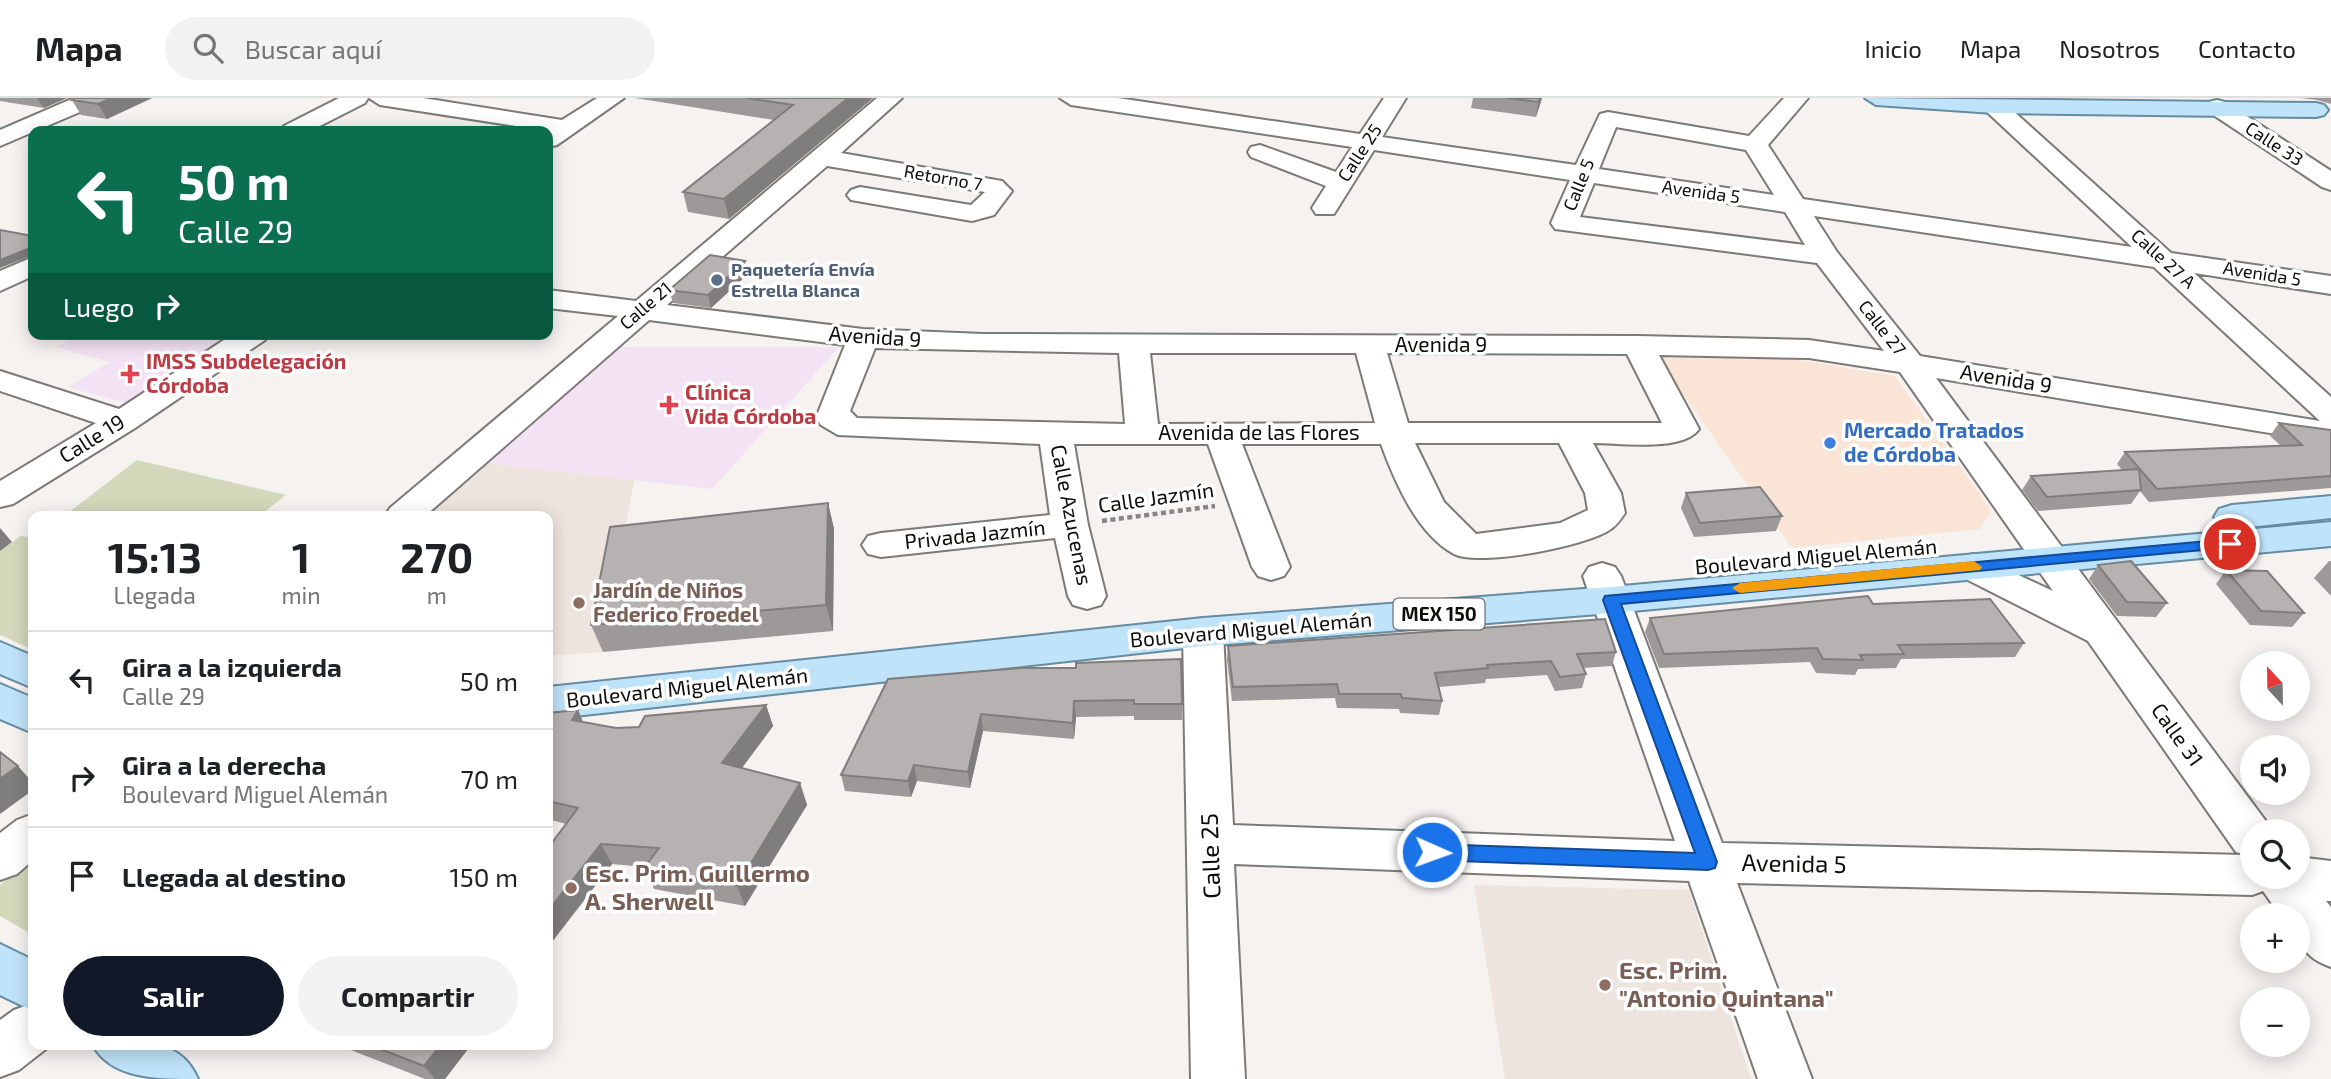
<!DOCTYPE html>
<html lang="es">
<head>
<meta charset="utf-8">
<style>
	:root { --surface:#fff; --page:#f2f2f2; --text:#202124; --muted:#757577; --line:#e0e0e0; --accent:#111827 }
	body { margin:0; font-family:"Exo 2",sans-serif; background:var(--page); color:var(--text); height:100vh; display:flex; flex-direction:column; font-size:26px; white-space:nowrap }
	* { box-sizing:border-box; margin:0 }
	p { font-size:23px; color:var(--muted) }
	.icon { flex:none; width:38px; height:38px; fill:none; stroke:currentColor; stroke-width:2; stroke-linecap:round; stroke-linejoin:round }
	.map { position:relative; flex:1; overflow:hidden }
	.details { position:absolute; left:28px; top:413px; width:525px; height:539px; display:flex; flex-direction:column; background:var(--surface); border-radius:14px; box-shadow:0 4px 18px #0003 }
	.details>* { flex:none }
	.guide { position:absolute; left:28px; top:28px; width:525px; height:214px; border-radius:14px; box-shadow:0 4px 18px #0003; background:#0b6e4f; color:#fff; overflow:hidden }
	.needle { width:46px; rotate:338deg }
	.controls { position:absolute; left:2240px; top:553px; display:grid; gap:14px }
	.controls a { display:grid; place-items:center; width:70px; height:70px; border-radius:50%; background:var(--surface); box-shadow:0 4px 18px #0003; font-size:35px }
	.pin { position:absolute; display:grid; place-items:center; width:60px; height:60px; color:#fff; margin:-30px; border:4px solid #fff; border-radius:50%; box-shadow:0 2px 7px #0007 }
	.me { position:absolute; width:77px; margin:-38px; rotate:92deg; stroke-linejoin:round; filter:drop-shadow(0 0 5px #0008) }
	.turn { display:flex; align-items:center; gap:24px; height:147px; padding:0 35px; font-size:32px }
	.turn .icon { width:91px; height:91px; stroke-width:2.5 }
	.turn b { display:block; font-size:49px; line-height:60px }
	.then { display:flex; align-items:center; height:66px; padding:0 35px; background:#0003; gap:14px; font-size:26px }
	.eta { display:flex; justify-content:space-evenly; align-items:center; height:119px; text-align:center }
	.eta b { font-size:42px; font-weight:700; line-height:49px }
	.action { display:flex; gap:14px; margin-top:auto; padding:14px 35px }
	.action a { flex:1; height:80px; border-radius:42px; background:var(--accent); color:#fff; font-size:28px; font-weight:700; line-height:80px; text-align:center }
	.action a+a { background:var(--page); color:var(--text) }
	ul { padding:0; list-style:none }
	li { display:flex; align-items:center; gap:21px; height:98px; padding:0 35px; border-top:2px solid var(--line) }
	li div { flex:1 }
	li b { display:block; font-size:26px }
	li em { font-style:normal }
	header { display:flex; align-items:center; gap:42px; box-sizing:border-box; height:98px; padding:0 35px; background:var(--surface); border-bottom:2px solid var(--line) }
	header strong { font-size:33px }
	nav { display:flex; gap:38px; margin-inline-start:auto; font-size:24px }
	.search { width:490px; height:63px; background:var(--page); display:flex; align-items:center; gap:18px; box-sizing:border-box; padding:0 24px; border-radius:38px; color:var(--muted); font-size:26px }
	.map>svg:first-child { display:block }
	.commercial { fill:#f9e4d6 }
	.built { fill:#eee4de }
	.medical { fill:#f3e2f4 }
	.green { fill:#d3d8bb }
	.lines { fill:none; stroke-linecap:round; stroke-linejoin:round }
	.minor-casing { stroke:#7c7977; stroke-width:4 }
	.major-casing { stroke:#658ca2; stroke-width:4 }
	.path { stroke:#878584; stroke-width:4.5; stroke-dasharray:5 3.5; stroke-linecap:butt }
	.minor { fill:#fff; fill-rule:evenodd }
	.major { fill:#bfe3f8; fill-rule:evenodd }
	.wall { fill:#9d9999 }
	.shaded-wall { fill:#7f7d7d }
	.building { fill:#b6b2b2; stroke:#7f7d7d; stroke-width:2 }
	.route { fill:#1a73e8; stroke:#114b97; stroke-width:2 }
	.slow { fill:#f59e0b }
	.service-dot { fill:#5c6f8a; stroke:#fff; stroke-width:2.5 }
	.health-dot { fill:#e0444e; stroke:#fff; stroke-width:2.5 }
	.shop-dot { fill:#3f7fe0; stroke:#fff; stroke-width:2.5 }
	.education-dot { fill:#8d6e63; stroke:#fff; stroke-width:2.5 }
	.labels { text-anchor:middle; stroke-width:7; stroke-linejoin:round; paint-order:stroke }
	.far-street-label { font-size:18px; fill:#0d0c0b; stroke:#fff }
	.far-service-label { font-size:18px; font-weight:bold; fill:#4e5e75; stroke:#fff; text-anchor:start }
	.shield { fill:#fff; stroke:#565554; stroke-width:2 }
	.shield-label { font-size:19px; font-weight:bold; fill:#0d0c0b }
	.street-label { font-size:21px; fill:#0d0c0b; stroke:#fff }
	.health-label { font-size:21px; font-weight:bold; fill:#be3a42; stroke:#fff; text-anchor:start }
	.shop-label { font-size:21px; font-weight:bold; fill:#366cbe; stroke:#fff; text-anchor:start }
	.education-label { font-size:21px; font-weight:bold; fill:#785e54; stroke:#fff; text-anchor:start }
	.near-street-label { font-size:24px; fill:#0d0c0b; stroke:#fff }
	.near-education-label { font-size:24px; font-weight:bold; fill:#785e54; stroke:#fff; text-anchor:start }
</style>
</head>
<body>
<header>
<strong>Mapa</strong>
<div class="search"><svg class="icon" aria-label="search" viewBox="0 0 24 24"><circle cx="10" cy="10" r="6"/><path d="M15 15l6 6"/></svg>Buscar aquí</div>
<nav><a>Inicio</a><a>Mapa</a><a>Nosotros</a><a>Contacto</a></nav>
</header>
<div class="map">
<svg width="2331" height="981" viewBox="0 0 2331 981">
	<rect width="100%" height="100%" fill="#f5f2f0"/>
	<path class="commercial" d="M1656,258L1782,259L1895,278L1991,412L1980,431L1792,450Z"/>
	<g class="built">
		<path d="M485,365L634,382L603,554L548,558V418H427Z"/>
		<path d="M1474,787L1689,792L1751,981H1505Z"/>
	</g>
	<g class="medical">
		<path d="M79,236H233L126,305L68,289L110,264L56,249Z"/>
		<path d="M617,249H839L712,391L485,365Z"/>
	</g>
	<g class="green">
		<path d="M137,362L286,397L259,418H64Z"/>
		<path d="M21,438L33,440V552L0,537V453Z"/>
		<path d="M33,759V837L0,818V787Z"/>
	</g>
	<g class="lines">
		<g class="minor-casing">
			<g id="minor">
				<path d="M74,0H104L101,5L0,48V32Z"/>
				<path d="M339,0H368L365,5L310,33H280L284,28Z"/>
				<path d="M369,0H423L562,22L597,0H624L557,47L548,49V33L380,7Z"/>
				<path d="M877,0H902L841,55L1002,83L1012,93L994,117L972,123L851,102L847,97L851,92L860,89L971,107L985,94L827,68L667,207L863,231L983,236L1638,238L1809,242L1884,253L1817,165L1555,131L1551,125L1570,82L1374,52L1334,116H1316L1312,110L1326,88L1251,59L1248,54L1251,49L1260,47L1336,74L1352,49L1071,7L1060,0H1118L1360,36L1384,0H1406L1382,39L1576,67L1600,16L1608,14L1749,38L1784,0H1808L1768,47L1803,101L2132,149L1986,13L1982,8L1986,3H2002L2171,155L2331,178V196L2194,175L2331,299V345L1936,280L2268,726L2272,733H2252V779H2298V759L2331,763V803H2326L2331,809V869C2303,859 2298,846 2298,817H2280L2263,793L2252,797L1737,785L1812,981H1758L1689,783L1234,766L1245,981H1191L1183,534L1189,524L1203,520L1217,524L1223,534L1233,727L1675,743L1583,478L1589,469L1602,465L1615,469L1621,478L1722,745L2245,757L2236,754L2088,543L1960,478L1954,469L1960,460L1973,456L2053,493L1900,274L1809,260L1659,257L1699,331C1683,354 1620,345 1593,345L1621,395L1625,415C1621,421 1617,427 1611,431C1589,448 1478,469 1454,456C1417,436 1395,384 1381,346H1242L1290,469L1284,478L1271,482L1258,478L1252,469L1208,346H1074L1088,427L1106,498L1101,507L1087,511L1073,507L1068,498L1055,440L881,459L868,456L862,447L868,438L881,435L1050,417L1040,346L838,337L821,327L816,320L845,247L649,222L425,418H385L390,410L618,218L548,210V192L636,203ZM1616,29L1746,52L1774,97L1599,71ZM1594,85L1785,114L1805,147L1580,119ZM1814,118L2154,169L2320,323L1920,258L1837,154ZM875,250L1119,255L1125,326L857,320L850,313ZM1150,255H1356L1375,325L1158,326ZM1387,255L1627,256L1662,325H1408ZM1415,345H1559L1585,395L1588,412L1560,425L1476,436L1444,404Z"/>
				<path d="M2217,2L2225,4L2331,73V92L2322,89L2209,14L2205,9L2209,4Z"/>
				<path d="M33,159V178L0,193V173Z"/>
				<path d="M233,236H269L265,242L135,330L13,406L0,409V383L96,325L0,293V273L119,311Z"/>
				<path d="M33,716V762L17,776L0,782V735L17,722Z"/>
				<path d="M33,905V947H51L19,972L0,979V922L14,912Z"/>
			</g>
		</g>
		<g class="major-casing">
			<g id="major">
				<path d="M1865,0L2316,5L2324,7L2328,12L2324,17L2316,19L1994,15L1876,7Z"/>
				<path d="M2331,398V420L2232,431L2219,427L2214,419L2219,411L2232,407Z"/>
				<path d="M2331,424V448L1611,515L1203,548L548,621V589L1203,520L1611,489Z"/>
				<path d="M0,544L33,558V590L0,576Z"/>
				<path d="M0,586L33,600V635L0,621Z"/>
				<path d="M0,846L33,862V913L0,897Z"/>
				<path d="M93,947C135,947 178,935 198,981C157,981 111,981 93,947Z"/>
			</g>
		</g>
		<path class="path" d="M1102,423L1215,408"/>
		<use href="#minor" class="minor"/>
		<use href="#major" class="major"/>
	</g>
	<g class="wall">
		<path d="M0,0H67L44,10L0,3Z"/>
		<path d="M76,0H152L107,21L81,17L72,2Z"/>
		<path d="M635,0H873L729,121L688,114L683,94L774,22Z"/>
		<path d="M1473,0H1542L1536,19L1471,10Z"/>
		<path d="M2301,0H2331V6L2317,2Z"/>
		<path d="M748,176L711,210L673,205L669,192Z"/>
		<path d="M2279,325L2331,332V390L2149,404L2140,393L2131,406L2038,413L2022,392L2031,378L2122,372L2117,366L2125,354L2280,347L2270,338Z"/>
		<path d="M1686,395L1782,418L1776,433L1694,439L1681,410Z"/>
		<path d="M828,405L834,431L833,533L603,554L591,527Z"/>
		<path d="M2329,463H2331V498L2314,480Z"/>
		<path d="M2098,467L2167,505L2156,519L2117,518L2089,481Z"/>
		<path d="M2226,472L2304,515L2292,529L2250,527L2216,486Z"/>
		<path d="M1873,506L2024,545L2015,559L1901,561L1896,570L1858,571L1855,577L1816,575L1810,564L1659,570L1645,534L1650,520Z"/>
		<path d="M1228,548L1616,554L1612,568L1583,570L1586,576L1582,590L1555,593L1547,577L1486,581L1485,585L1439,589L1442,603L1439,617L1400,615L1399,611L1337,610L1335,600L1232,603L1227,562Z"/>
		<path d="M1076,570L1182,606V622H1134V618L1076,619L1074,641L983,633L970,690L917,683L911,699L845,693L841,677Z"/>
		<path d="M766,607L773,628L742,670L800,685L807,707L745,808L654,791L645,769L612,766L548,849V750L566,726L548,721V615L583,624L616,630L639,629Z"/>
		<path d="M338,947H471L445,981H425Z"/>
	</g>
	<g class="shaded-wall">
		<path d="M37,0H67L44,10Z"/>
		<path d="M112,0H152L107,21L98,6Z"/>
		<path d="M848,0H873L729,121L724,101Z"/>
		<path d="M1540,0H1542L1536,19L1538,4Z"/>
		<path d="M33,149V157L0,170V162Z"/>
		<path d="M745,163L748,176L711,210L708,197Z"/>
		<path d="M828,405L834,431L833,533L826,507Z"/>
		<path d="M0,430L12,444L0,453Z"/>
		<path d="M1074,603L1076,619L1074,641L1073,625Z"/>
		<path d="M766,607L773,628L730,686L722,665Z"/>
		<path d="M578,612L587,633L572,622Z"/>
		<path d="M981,616L983,633L970,690L968,674Z"/>
		<path d="M914,667L917,683L911,699L908,683Z"/>
		<path d="M18,668L33,685V692L0,716V681Z"/>
		<path d="M800,685L807,707L745,808L737,788Z"/>
		<path d="M601,746L612,766L548,849V813Z"/>
		<path d="M441,947H471L445,981H435L424,968Z"/>
	</g>
	<g class="building">
		<path d="M76,0H112L98,6L72,2Z"/>
		<path d="M746,0H848L724,101L683,94L793,7Z"/>
		<path d="M1507,0H1540L1538,4Z"/>
		<path d="M0,132L33,138V149L0,162Z"/>
		<path d="M710,157L745,163L708,197L669,192Z"/>
		<path d="M2279,325L2331,332V378L2157,391L2125,354L2302,347Z"/>
		<path d="M2139,371L2141,392L2047,399L2031,378Z"/>
		<path d="M1760,389L1782,418L1700,425L1686,395Z"/>
		<path d="M828,405L826,507L591,527L610,429Z"/>
		<path d="M2131,463L2167,505L2127,504L2098,467Z"/>
		<path d="M2226,472L2267,473L2304,515L2261,513Z"/>
		<path d="M1868,498L1873,506L1990,501L2024,545L1898,547L1904,556L1860,557L1863,562L1823,561L1817,550L1664,556L1650,520Z"/>
		<path d="M1605,521L1616,554L1577,556L1586,576L1560,579L1551,563L1487,567L1488,570L1435,575L1442,603L1402,600L1401,596H1339L1337,586L1233,589L1228,548Z"/>
		<path d="M1181,561L1182,606H1134V602L1074,603L1073,625L981,616L968,674L914,667L908,683L841,677L888,581L1021,570H1076V565Z"/>
		<path d="M766,607L722,665L800,685L737,788L644,770L659,750L601,746L548,813V750L578,710L548,703V615L578,612L572,622L616,630L639,629L645,618Z"/>
		<path d="M0,654L18,668L0,681Z"/>
		<path d="M370,947H441L424,968Z"/>
	</g>
	<path class="route" d="M2230,441L2235,442V449L1621,506L1717,764L1715,770L1708,772L1432,762L1425,760L1422,754L1425,748L1432,746L1695,755L1603,502L1605,498Z"/>
	<path class="slow" d="M1974,463L1982,469L1980,472L1740,495L1732,490L1740,485Z"/>
	<circle class="service-dot" cx="717" cy="182" r="7"/>
	<g class="health-dot">
		<path d="M126.5 265.5h7v7h7v7h-7v7h-7v-7h-7v-7h7z"/>
		<path d="M665.5 296.5h7v7h7v7h-7v7h-7v-7h-7v-7h7z"/>
	</g>
	<circle class="shop-dot" cx="1830" cy="345" r="7"/>
	<g class="education-dot">
		<circle cx="579" cy="505" r="7"/>
		<circle cx="571" cy="790" r="7"/>
		<circle cx="1605" cy="887" r="7"/>
	</g>
	<g class="labels">
		<g class="far-street-label">
			<text transform="translate(2274 46) rotate(33)" y="6">Calle 33</text>
			<text transform="translate(1360 55) rotate(-57)" y="6">Calle 25</text>
			<text transform="translate(943 80) rotate(10)" y="6">Retorno 7</text>
			<text transform="translate(1579 87) rotate(-68)" y="6">Calle 5</text>
			<text transform="translate(1701 94) rotate(8)" y="6">Avenida 5</text>
			<text transform="translate(2163 161) rotate(42)" y="6">Calle 27 A</text>
			<text transform="translate(2262 176) rotate(9)" y="6">Avenida 5</text>
			<text transform="translate(646 208) rotate(-41)" y="6">Calle 21</text>
			<text transform="translate(1882 230) rotate(52)" y="6">Calle 27</text>
		</g>
		<g class="far-service-label">
			<text x="731" y="178">Paquetería Envía<tspan x="731" dy="21">Estrella Blanca</tspan></text>
		</g>
		<rect class="shield" x="1393.5" y="500.5" width="91" height="31" rx="5"/>
		<g class="shield-label">
			<text x="1439" y="523">MEX 150</text>
		</g>
		<g class="street-label">
			<text transform="translate(875 239) rotate(4)" y="7">Avenida 9</text>
			<text x="1441" y="254">Avenida 9</text>
			<text transform="translate(2006 281) rotate(9)" y="7">Avenida 9</text>
			<text x="1259" y="342">Avenida de las Flores</text>
			<text transform="translate(92 341) rotate(-32)" y="7">Calle 19</text>
			<text transform="translate(1156 400) rotate(-8)" y="7">Calle Jazmín</text>
			<text transform="translate(1071 417) rotate(79)" y="7">Calle Azucenas</text>
			<text transform="translate(975 437) rotate(-6)" y="7">Privada Jazmín</text>
			<text transform="translate(1816 459) rotate(-5)" y="7">Boulevard Miguel Alemán</text>
			<text transform="translate(1251 532) rotate(-5)" y="7">Boulevard Miguel Alemán</text>
			<text transform="translate(687 590) rotate(-6)" y="7">Boulevard Miguel Alemán</text>
			<text transform="translate(2177 637) rotate(54)" y="7">Calle 31</text>
		</g>
		<g class="health-label">
			<text x="146" y="271">IMSS Subdelegación<tspan x="146" dy="24">Córdoba</tspan></text>
			<text x="685" y="302">Clínica<tspan x="685" dy="24">Vida Córdoba</tspan></text>
		</g>
		<g class="shop-label">
			<text x="1844" y="340">Mercado Tratados<tspan x="1844" dy="24">de Córdoba</tspan></text>
		</g>
		<g class="education-label">
			<text x="593" y="500">Jardín de Niños<tspan x="593" dy="24">Federico Froedel</tspan></text>
		</g>
		<g class="near-street-label">
			<text transform="translate(1211 758) rotate(-92)" y="8">Calle 25</text>
			<text transform="translate(1794 766) rotate(1)" y="8">Avenida 5</text>
		</g>
		<g class="near-education-label">
			<text x="585" y="784">Esc. Prim. Guillermo<tspan x="585" dy="28">A. Sherwell</tspan></text>
			<text x="1619" y="881">Esc. Prim.<tspan x="1619" dy="28">"Antonio Quintana"</tspan></text>
		</g>
	</g>
</svg>
<div class="controls">
<a><svg class="needle" viewBox="-14 -14 28 28"><path d="M0-13l5 13h-10z" fill="#e53935"/><path d="M0 13l5-13h-10z" fill="#757577"/></svg></a>
<a><svg class="icon" aria-label="sound" viewBox="0 0 24 24"><path d="M4 9h4l5-4v14l-5-4H4zM17 9q2 3 0 6"/></svg></a>
<a><svg class="icon" aria-label="search" viewBox="0 0 24 24"><circle cx="10" cy="10" r="6"/><path d="M15 15l6 6"/></svg></a>
<a>+</a>
<a>−</a>
</div>
<div class="pin" style="left:2230px;top:446px;background:#d93025"><svg class="icon" aria-label="arrive" viewBox="0 0 24 24"><path d="M6 21V4h12l-3 4 3 4H6"/></svg></div>
<svg class="me" style="left:1432px;top:754px" viewBox="-20 -20 40 40"><circle r="17" fill="#1a73e8" stroke="#fff" stroke-width="3"/><path d="M0-11L8 9 0 5-8 9z" fill="#fff"/></svg>
<div class="guide">
<div class="turn"><svg class="icon" aria-label="left" viewBox="0 0 24 24"><path d="M17 20v-9H6M10 6l-5 5 5 5"/></svg><div><b>50 m</b>Calle 29</div></div>
<div class="then">Luego<svg class="icon" aria-label="right" viewBox="0 0 24 24"><path d="M7 20v-9h11M14 6l5 5-5 5"/></svg></div>
</div>
<section class="details">
<div class="eta">
<div><b>15:13</b><p>Llegada</p></div>
<div><b>1</b><p>min</p></div>
<div><b>270</b><p>m</p></div>
</div>
<ul>
<li><svg class="icon" aria-label="left" viewBox="0 0 24 24"><path d="M17 20v-9H6M10 6l-5 5 5 5"/></svg><div><b>Gira a la izquierda</b><p>Calle 29</p></div><em>50 m</em></li>
<li><svg class="icon" aria-label="right" viewBox="0 0 24 24"><path d="M7 20v-9h11M14 6l5 5-5 5"/></svg><div><b>Gira a la derecha</b><p>Boulevard Miguel Alemán</p></div><em>70 m</em></li>
<li><svg class="icon" aria-label="arrive" viewBox="0 0 24 24"><path d="M6 21V4h12l-3 4 3 4H6"/></svg><div><b>Llegada al destino</b></div><em>150 m</em></li>
</ul>
<div class="action"><a>Salir</a><a>Compartir</a></div>
</section>
</div>
</body>
</html>
